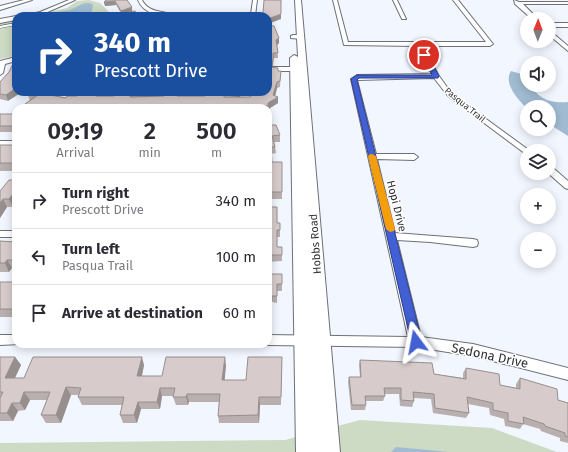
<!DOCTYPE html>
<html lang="en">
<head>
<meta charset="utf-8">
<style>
	:root { --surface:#fff; --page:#f7f7f7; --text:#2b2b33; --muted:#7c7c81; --line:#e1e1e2 }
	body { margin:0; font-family:"Fira Sans",sans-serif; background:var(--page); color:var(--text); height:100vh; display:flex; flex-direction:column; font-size:15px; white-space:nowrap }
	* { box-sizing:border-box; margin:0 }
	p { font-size:13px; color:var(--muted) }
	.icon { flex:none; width:22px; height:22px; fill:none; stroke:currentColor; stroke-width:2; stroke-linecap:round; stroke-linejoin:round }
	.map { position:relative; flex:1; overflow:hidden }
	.side { position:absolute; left:12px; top:104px; width:260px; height:244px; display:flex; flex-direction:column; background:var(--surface); border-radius:12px; box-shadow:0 2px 10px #0003 }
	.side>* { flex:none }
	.top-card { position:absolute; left:12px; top:12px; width:260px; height:84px; border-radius:12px; box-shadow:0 2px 10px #0003; background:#1a4fa0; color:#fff; overflow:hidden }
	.needle { width:26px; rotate:1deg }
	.buttons { position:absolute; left:520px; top:12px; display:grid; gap:8px }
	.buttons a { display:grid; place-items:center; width:36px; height:36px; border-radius:50%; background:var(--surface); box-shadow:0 2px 10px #0003; font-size:20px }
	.pin { position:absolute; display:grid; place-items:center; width:34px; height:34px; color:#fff; margin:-17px; border:2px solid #fff; border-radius:50%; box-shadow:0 1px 4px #0007 }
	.me { position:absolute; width:44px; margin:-22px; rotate:347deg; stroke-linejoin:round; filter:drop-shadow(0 0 3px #0008) }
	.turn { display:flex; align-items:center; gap:14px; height:84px; padding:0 16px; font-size:18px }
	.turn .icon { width:52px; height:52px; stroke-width:2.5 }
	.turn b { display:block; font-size:28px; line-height:34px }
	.eta { display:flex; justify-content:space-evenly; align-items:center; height:68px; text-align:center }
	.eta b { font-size:24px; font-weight:600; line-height:28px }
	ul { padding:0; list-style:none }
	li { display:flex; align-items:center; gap:12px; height:56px; padding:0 16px; border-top:1px solid var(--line) }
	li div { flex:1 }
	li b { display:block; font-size:15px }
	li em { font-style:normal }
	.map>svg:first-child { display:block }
	.green { fill:#cddbc4 }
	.water { fill:#a1bcd2 }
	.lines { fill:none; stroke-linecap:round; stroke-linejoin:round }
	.lane-casing { stroke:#6d7078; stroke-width:1 }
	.street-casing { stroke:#6d7078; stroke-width:2 }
	.secondary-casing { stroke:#6d7078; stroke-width:2 }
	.lane { fill:#fff; fill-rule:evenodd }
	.street { fill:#fff; fill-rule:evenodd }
	.secondary { fill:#fff; fill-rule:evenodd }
	.wall { fill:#b9afaf }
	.shaded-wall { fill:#968f8e }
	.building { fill:#d7cccb; stroke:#968f8e }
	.route { fill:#4260d3; stroke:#2b3e89 }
	.slow { fill:#f59e0b }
	.labels { text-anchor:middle; stroke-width:3; stroke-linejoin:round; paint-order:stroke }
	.far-street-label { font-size:9px; fill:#313336; stroke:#fff }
	.street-label { font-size:11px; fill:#313336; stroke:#fff }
	.near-street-label { font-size:13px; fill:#313336; stroke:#fff }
</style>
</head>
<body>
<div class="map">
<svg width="568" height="452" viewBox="0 0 568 452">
	<rect width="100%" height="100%" fill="#f2f6ff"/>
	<g class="green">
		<path d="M89,0L100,3L113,16H34L67,8L77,1Z"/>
		<path d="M16,20V56L0,59V23Z"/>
		<path d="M360,420L492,428L557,452H0V443L285,440Z"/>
	</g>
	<g class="water">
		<path d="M88,3L93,4L92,11L91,12L69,14L62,16H48C55,11 62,12 70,10C77,7 81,3 88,3Z"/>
		<path d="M511,71L521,74L527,85H529C542,100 548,103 568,102V136L549,124V107H527V108C518,100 503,83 511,71Z"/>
		<path d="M396,447L449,452H451H391Z"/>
	</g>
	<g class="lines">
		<g class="lane-casing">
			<g id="lane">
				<path d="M111,15L114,16H110Z"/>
				<path d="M16,23V25L0,28V26Z"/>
			</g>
		</g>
		<g class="street-casing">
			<g id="street">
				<path d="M24,0H32L0,10V6Z"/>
				<path d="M69,0H75L43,14L23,16L40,12Z"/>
				<path d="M138,0H142C149,14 165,10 176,16C161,16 144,15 138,0Z"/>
				<path d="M253,0H257L255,16H229L232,14H251Z"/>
				<path d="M333,0H337L348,42H486L453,0H458L493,44L490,46H423L439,76L452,94L530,151H527V155L448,96L434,78L357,80L376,154H414L418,157L414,160L377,159L395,233L473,239L477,240L478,243L477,246L473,247L430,242L397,240L421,337L473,344L568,368V380L473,356L416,347L268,345L264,344H268V335L408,337L351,79L357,75L432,74L417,46L344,45Z"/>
				<path d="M393,0H397L406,19H402Z"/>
				<path d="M514,0L519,2H568V4H523L538,19H532L515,4Z"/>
				<path d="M16,16V20L0,23V19Z"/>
				<rect x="549" y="23" width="19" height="4"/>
				<path d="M549,30L568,46V51L549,35Z"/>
				<path d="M293,35H301L304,37L301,39L291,38V36Z"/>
				<path d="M16,57V61L5,64L3,73L0,75V61Z"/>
				<path d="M268,67H304L307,69L304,71H268Z"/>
				<path d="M68,92L144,94L242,92V94L239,96L227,97C203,97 80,102 68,92Z"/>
				<rect x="0" y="141" width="16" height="4"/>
				<path d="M549,166L552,167L568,181V189L565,188L548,173Z"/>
				<rect x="0" y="231" width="16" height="6"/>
				<path d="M0,335H16V344H20L0,345Z"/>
			</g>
		</g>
		<g class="secondary-casing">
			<path id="secondary" d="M295,0H301L340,452H318L307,238L318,452H296L290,58L294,55L298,57Z"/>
		</g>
		<use href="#lane" class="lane"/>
		<use href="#street" class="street"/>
		<use href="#secondary" class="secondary"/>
	</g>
	<g class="wall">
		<path d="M127,0L132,7V11L138,16H123V14L122,15L116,5L105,6L104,2Z"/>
		<path d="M268,25L279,38V43L277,45L278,58H274L273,66L268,67L278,71H281L280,87L277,88L275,96L278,97V103L270,108V111L268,108H27L25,104L30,101L28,95L30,92H53L51,95L66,98L99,96H164L178,93L179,96L249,97L268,92Z"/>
		<path d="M9,72L8,101L0,99V82Z"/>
		<rect x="0" y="114" width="16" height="18"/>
		<path d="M268,125L280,135V142H274L275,147L276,153L271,154L272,162H282V199H268V207Z"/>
		<rect x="0" y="145" width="16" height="26"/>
		<path d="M16,180V203L13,207H7L0,218V191Z"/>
		<path d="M268,207L277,223H280V237H277V247H282V261L268,262Z"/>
		<path d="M0,241L16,242V268H12L9,272H0Z"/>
		<path d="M268,274H282V291H277V303L272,302V315H268Z"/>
		<rect x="0" y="282" width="16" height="35"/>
		<path d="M0,357H15L21,365L15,378H24L144,365L142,376H162L226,365L224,380H246L282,357L281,405H260L259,423H219L218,416L219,402H189L188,405H176L173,397L174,396H162L160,409H141L137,423H123L120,415L122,405H82L78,397L79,395H71L61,423H46L41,415L47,400H30L25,410L18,411L13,421H0Z"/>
		<path d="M360,360L434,374L463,378V373L466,368L500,385L516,388V384L520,378L558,400L568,403V443L560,441V438L541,431L540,429L523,424L520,429L505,426L504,419L490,415L489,408L468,404L469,413L466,418L433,413L431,399L414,398V401L412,407L400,406L399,394H385V396L383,401H366V405L365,410H351L348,382L349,377H360L359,365Z"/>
	</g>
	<g class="shaded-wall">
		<path d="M115,1L116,5L105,6L104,2Z"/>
		<path d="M132,7V11L122,13L123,14L122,15L121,11Z"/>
		<path d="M281,14V19L268,24V19Z"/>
		<path d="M279,38V43L276,46V40Z"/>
		<path d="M273,60V66L268,67V61Z"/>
		<path d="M277,82V88L274,100L278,97V103L270,108V111H268V108H249L268,103L273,95Z"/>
		<path d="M16,88V92H22L8,101L6,95Z"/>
		<path d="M47,92H53L47,100L45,94Z"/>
		<path d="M13,194L16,201V203L13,207L9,199Z"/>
		<path d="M3,199L7,207L0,218V203Z"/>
		<path d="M7,260L12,268L9,272L5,263Z"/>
		<path d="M15,357L21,365L11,386L5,378Z"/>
		<path d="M142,357L144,365L140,384L137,376Z"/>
		<path d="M225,357L226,365L224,387L222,380Z"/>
		<path d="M66,387L71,395L61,423L56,415Z"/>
		<path d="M160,388L162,396L160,409L157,402Z"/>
		<path d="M24,392L30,400L25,410L20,403Z"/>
		<path d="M187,394L189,402L188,405L186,397Z"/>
		<path d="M259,397L260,405L259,423L258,415Z"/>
		<path d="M138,402L141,409L137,423L134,415Z"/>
		<path d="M12,403L18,411L13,421L7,413Z"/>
	</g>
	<g class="building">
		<path d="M106,0H127L132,7L121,11L115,1L104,2Z"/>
		<path d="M264,0H281V14L268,19V16H207L256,15L263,13Z"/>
		<path d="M135,11L138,16H125L122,13Z"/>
		<path d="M162,14L199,16H160Z"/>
		<path d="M268,25L274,26L279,38L276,40L278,53H273V60L268,61Z"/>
		<path d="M16,57V88L6,95L0,94V82L9,72Z"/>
		<path d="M268,67L278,68V71H281L280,81L277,82L273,95L278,97L268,103L269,105L249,108H46L25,104L38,95H28L30,92H47L45,94L66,98L67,96H77L80,92L98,93L96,96H114L116,93L131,94L130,97L164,96L165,94L178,93L177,96H205L206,93H224V97H249L257,93V92H268Z"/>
		<rect x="0" y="114" width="16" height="12"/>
		<path d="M268,125H276L280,135L272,136L275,147H271L272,162H282V192H268V194Z"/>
		<rect x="0" y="145" width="16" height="18"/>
		<path d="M9,180H16V196L13,194L9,199H3L0,203V191Z"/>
		<path d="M268,207H277V223H280V230H277V247H282V255H268Z"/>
		<path d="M0,241L16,242V260H7L5,263H0Z"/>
		<path d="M268,274H282V284H277V296H272L271,308H268Z"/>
		<path d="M0,282H16V307L15,309H0Z"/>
		<path d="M0,357H15L5,378H24L33,357H142L137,376H162L166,357H225L222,380H246L248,357H282L281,397H259L258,415L218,416L220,394H187L186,397H173L175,388H160L157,402H138L134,415H120L124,397H78L81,388L66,387L56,415H41L50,392H24L20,403H12L7,413H0V398L3,392H0Z"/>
		<path d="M360,360L432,363L434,374L466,379V368L499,374L500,385L520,389V378L557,389L558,400L568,403V437L565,436V433L545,426L544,424L523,417L524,424L508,421V413L493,410V403L467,397L469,413L435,408L434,394L413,392L414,401L401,400V388H384L385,396H365L366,405H352L349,377H361Z"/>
	</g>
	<path class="route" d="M424,53L427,55L439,76L438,78H359L357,80L422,342L420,345L416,347L412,345L411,342L351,79L357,75H432L422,55Z"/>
	<path class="slow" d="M370,154H372L376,156L395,229L394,231L390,232L386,229L368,156Z"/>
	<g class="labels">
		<g class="far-street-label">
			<text transform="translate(465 105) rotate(39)" y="3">Pasqua Trail</text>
		</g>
		<g class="street-label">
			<text transform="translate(397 206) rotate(76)" y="4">Hopi Drive</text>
			<text transform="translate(315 244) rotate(-94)" y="4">Hobbs Road</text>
		</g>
		<g class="near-street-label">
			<text transform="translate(490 355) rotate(12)" y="5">Sedona Drive</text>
		</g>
	</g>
</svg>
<div class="buttons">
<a><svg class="needle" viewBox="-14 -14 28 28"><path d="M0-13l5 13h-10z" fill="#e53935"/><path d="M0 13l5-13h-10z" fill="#7c7c81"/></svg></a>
<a><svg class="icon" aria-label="sound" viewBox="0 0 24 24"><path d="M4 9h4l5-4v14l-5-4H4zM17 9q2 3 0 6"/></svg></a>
<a><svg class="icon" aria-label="search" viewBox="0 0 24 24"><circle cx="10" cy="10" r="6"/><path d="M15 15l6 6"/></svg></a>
<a><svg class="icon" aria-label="layers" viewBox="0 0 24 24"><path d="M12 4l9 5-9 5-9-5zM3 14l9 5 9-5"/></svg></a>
<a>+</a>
<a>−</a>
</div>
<div class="pin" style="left:424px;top:55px;background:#d93025"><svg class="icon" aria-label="arrive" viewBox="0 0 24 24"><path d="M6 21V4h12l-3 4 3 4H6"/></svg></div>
<svg class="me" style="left:416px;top:342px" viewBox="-20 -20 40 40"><path d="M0-17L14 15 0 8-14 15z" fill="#4260d3" stroke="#fff" stroke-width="4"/></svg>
<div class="top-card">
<div class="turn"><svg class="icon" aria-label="right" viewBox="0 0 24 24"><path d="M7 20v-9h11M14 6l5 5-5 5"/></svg><div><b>340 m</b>Prescott Drive</div></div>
</div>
<section class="side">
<div class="eta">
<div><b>09:19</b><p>Arrival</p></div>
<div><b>2</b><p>min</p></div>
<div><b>500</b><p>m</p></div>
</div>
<ul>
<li><svg class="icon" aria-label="right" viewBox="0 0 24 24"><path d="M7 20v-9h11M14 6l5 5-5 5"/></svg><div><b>Turn right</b><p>Prescott Drive</p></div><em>340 m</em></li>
<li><svg class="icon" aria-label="left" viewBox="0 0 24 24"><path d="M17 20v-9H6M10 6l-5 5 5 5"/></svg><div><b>Turn left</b><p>Pasqua Trail</p></div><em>100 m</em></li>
<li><svg class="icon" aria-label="arrive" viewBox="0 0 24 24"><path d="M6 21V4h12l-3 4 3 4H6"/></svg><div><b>Arrive at destination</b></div><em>60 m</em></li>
</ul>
</section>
</div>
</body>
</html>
